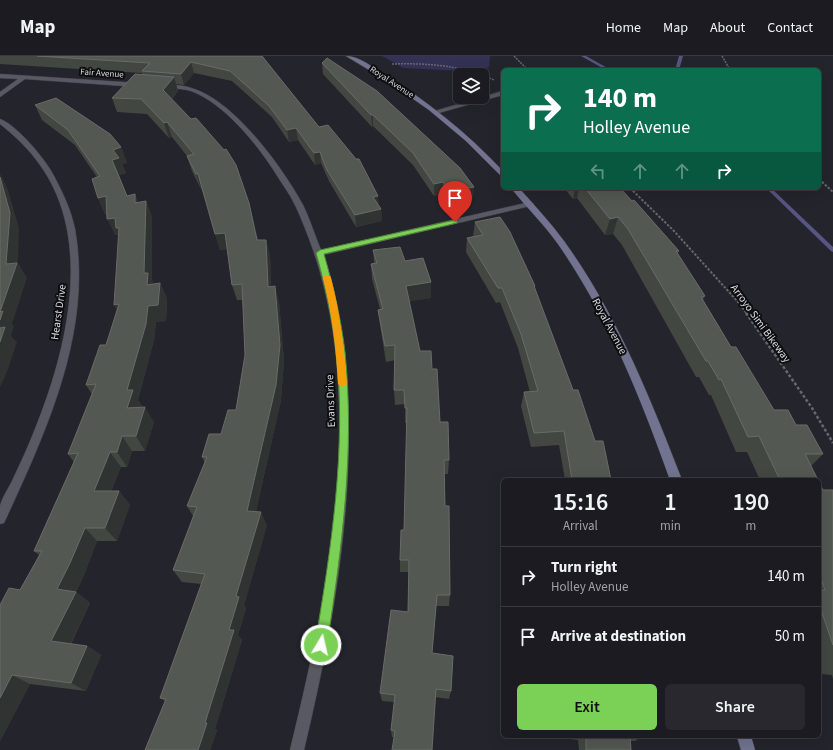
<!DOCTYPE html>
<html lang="en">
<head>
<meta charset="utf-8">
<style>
	:root { --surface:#1b1b21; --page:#28282e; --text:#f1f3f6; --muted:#a0a1a5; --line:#39393f; --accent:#7bd155 }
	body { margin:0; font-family:"Source Sans 3",sans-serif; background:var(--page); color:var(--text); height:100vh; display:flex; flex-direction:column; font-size:15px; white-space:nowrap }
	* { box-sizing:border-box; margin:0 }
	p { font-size:13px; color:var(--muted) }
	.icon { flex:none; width:22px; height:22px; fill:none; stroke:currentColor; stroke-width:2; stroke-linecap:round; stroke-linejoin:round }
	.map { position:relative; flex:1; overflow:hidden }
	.drawer { position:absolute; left:501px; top:422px; width:320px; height:260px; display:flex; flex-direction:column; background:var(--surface); border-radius:6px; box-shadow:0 4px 16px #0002,0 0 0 1px var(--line) }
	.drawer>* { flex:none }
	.banner { position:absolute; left:501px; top:12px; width:320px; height:122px; border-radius:6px; box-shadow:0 4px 16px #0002,0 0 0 1px var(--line); background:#0b6e4f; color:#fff; overflow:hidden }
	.fabs { position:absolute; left:453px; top:12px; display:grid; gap:8px }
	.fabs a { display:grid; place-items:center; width:36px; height:36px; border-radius:6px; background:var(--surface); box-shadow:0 4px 16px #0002,0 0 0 1px var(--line); font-size:20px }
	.pin { position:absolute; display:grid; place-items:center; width:34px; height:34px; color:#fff; margin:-41px -17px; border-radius:50% 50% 50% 0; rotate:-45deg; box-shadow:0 0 4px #0007 }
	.pin .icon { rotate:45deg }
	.me { position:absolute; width:44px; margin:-22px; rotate:9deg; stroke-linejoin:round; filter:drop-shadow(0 0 3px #0008) }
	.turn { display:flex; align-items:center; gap:14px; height:84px; padding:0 16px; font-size:18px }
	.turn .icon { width:52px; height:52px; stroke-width:2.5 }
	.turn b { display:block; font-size:28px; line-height:34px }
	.lanes { display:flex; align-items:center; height:38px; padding:0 16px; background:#0003; justify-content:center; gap:20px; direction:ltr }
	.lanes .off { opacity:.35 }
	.eta { display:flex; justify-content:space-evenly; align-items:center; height:68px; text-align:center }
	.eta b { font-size:24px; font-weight:600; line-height:28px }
	.button { display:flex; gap:8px; margin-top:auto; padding:8px 16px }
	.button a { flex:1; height:46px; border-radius:6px; background:var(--accent); color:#111; font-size:16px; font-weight:600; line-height:46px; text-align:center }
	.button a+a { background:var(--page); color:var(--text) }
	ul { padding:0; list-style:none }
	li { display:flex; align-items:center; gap:12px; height:60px; padding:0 16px; border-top:1px solid var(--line) }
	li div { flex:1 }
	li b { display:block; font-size:15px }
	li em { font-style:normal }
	header { display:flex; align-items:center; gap:24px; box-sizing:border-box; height:56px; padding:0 20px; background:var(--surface); border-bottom:1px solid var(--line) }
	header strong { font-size:19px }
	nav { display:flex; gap:22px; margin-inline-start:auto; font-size:14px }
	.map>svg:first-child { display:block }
	.green { fill:#333154 }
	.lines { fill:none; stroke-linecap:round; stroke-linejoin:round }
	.stream { fill:#565583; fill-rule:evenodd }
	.service-casing { stroke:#424349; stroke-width:1 }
	.minor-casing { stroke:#424349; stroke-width:1 }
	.secondary-casing { stroke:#424349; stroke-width:1 }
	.path-far2 { stroke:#66676e; stroke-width:1.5; stroke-dasharray:2 1; stroke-linecap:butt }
	.path-far1 { stroke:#66676e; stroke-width:2; stroke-dasharray:2.5 1.5; stroke-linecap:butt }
	.path { stroke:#66676e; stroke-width:2.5; stroke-dasharray:3 2; stroke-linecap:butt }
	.service { fill:#585962; fill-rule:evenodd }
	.minor { fill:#585962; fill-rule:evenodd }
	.secondary { fill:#727390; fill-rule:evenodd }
	.wall { fill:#424841 }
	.shaded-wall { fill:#2f3331 }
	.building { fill:#535852; stroke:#686c68 }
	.route { fill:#7bd155; stroke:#508837 }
	.slow { fill:#f59e0b }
	.labels { text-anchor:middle; stroke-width:4; stroke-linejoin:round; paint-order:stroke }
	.far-street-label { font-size:9px; fill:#dadbe0; stroke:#0e0e11 }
	.street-label { font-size:11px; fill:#dadbe0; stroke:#0e0e11 }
</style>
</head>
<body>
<header>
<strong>Map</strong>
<nav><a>Home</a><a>Map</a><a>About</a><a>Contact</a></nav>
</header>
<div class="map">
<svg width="833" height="694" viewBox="0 0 833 694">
	<rect width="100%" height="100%" fill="#24242c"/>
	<path class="green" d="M382,0H490L489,11L483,13L463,15L403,12Z"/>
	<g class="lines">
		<g class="stream">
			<path d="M581,0H586L611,14H606Z"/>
			<path d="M679,0H683L679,14H675Z"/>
			<path d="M766,132H771L833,191V196L831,195Z"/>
		</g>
		<g class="service-casing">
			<path id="service" d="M503,35V39L435,58L432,56Z"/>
		</g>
		<g class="minor-casing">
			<g id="minor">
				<path d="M0,18L138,27L141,29L138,31L25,23L0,41V36L18,23L0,22Z"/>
				<path d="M164,28C174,29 185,29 194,33C235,46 283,112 303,149C310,163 315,180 321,194L530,146L534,148L530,150L323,199C336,232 341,270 345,305C358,436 334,567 304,694H290C329,535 369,338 308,180C304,170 300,159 295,149C290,138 282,128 276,118C258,89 224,47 191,35C182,32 172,33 162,31L161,30Z"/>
				<path d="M0,63C17,69 46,104 54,120C63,137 71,154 75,173C93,276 46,376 4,467L0,468C0,463 0,456 0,450C2,442 8,433 12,425C20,408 28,391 35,373C67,294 94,184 40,109C29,93 15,80 0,68Z"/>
			</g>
		</g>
		<g class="secondary-casing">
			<g id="secondary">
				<path d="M346,0C358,0 369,9 379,15C425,43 466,76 503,115V121L501,120L466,85L429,54L389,26Z"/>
				<path d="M511,132H519C534,149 550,166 564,185C616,257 650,341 682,424H670C641,342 608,260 558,188C544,168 526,151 511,132Z"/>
				<path d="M737,680H751L755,694H741Z"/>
			</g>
		</g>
		<g class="path-far2">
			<path d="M514,0L528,14"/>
			<path d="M722,0L730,14"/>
			<path d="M392,8C427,7 462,9 494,24"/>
		</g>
		<g class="path-far1">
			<path d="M819,123L833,136"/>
			<path d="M630,132L674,175L738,246L747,258"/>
		</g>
		<path class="path" d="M746,257L812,352L833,387"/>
		<use href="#service" class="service"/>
		<use href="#minor" class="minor"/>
		<use href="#secondary" class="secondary"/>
	</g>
	<g class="wall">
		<path d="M0,0H262L381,153L382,165L356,171L329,125L321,107L315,109L298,84L289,86L272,61L232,25L194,17L184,29L176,28L178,35L172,43L249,147L258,184L270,199L271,231L279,246L284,305L281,344L256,455L267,469L244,549L246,552L238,579L242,584L215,673L217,674L210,694H145L165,645L160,642L201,528L182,526L173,514L193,460L187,450L205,407L202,401L221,378L236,354L245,299L243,244H237L232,229L227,193L220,194L202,133H201L192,115L187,100L172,81L169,82L147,58L117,56L112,42L143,19L142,17L0,8Z"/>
		<path d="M322,7L473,143L449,148L443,138L434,140L413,109L373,70L372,71L323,18Z"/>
		<path d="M35,49L121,91L127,107L122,108L126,117L119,119L127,140L135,138L138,147L146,145L152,161V224L153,228L160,227L167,243L166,265L156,266L154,284L138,344L142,350L141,351L154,366L145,395H132L127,411H121L111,435H119L130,449L117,485H97L84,519L76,536L90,547L71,588L87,590L101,599L86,635L30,628L0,685V549L20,534L39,499L34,495L74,406L68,398L92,338L86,329L106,289L117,255L118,179H115L107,157L105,158L98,142L97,121L75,89L42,64Z"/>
		<path d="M564,132H620L679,195L677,198L705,240L703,244L731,291L774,354L796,369L823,398L811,410L818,424H760L747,396H736L711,339H709L699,321H696L622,189L613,178L605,179L577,142L573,143Z"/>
		<path d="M475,166L535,230V233L573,334L611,424H565L559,389L531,391L521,350L524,336H530L518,292L500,246L496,247L466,196L467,182L473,180Z"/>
		<path d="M373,194L405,205L431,226V242L409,245L420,295L432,313L440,366L449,404L448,418H444L445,450L450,539L449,550H436L432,597L451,635L449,643L435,641L394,681H392L391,674L395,646L382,645L380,637L408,556L409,516H400V504L404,474L407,367H405V348L395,349L394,334L395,304L386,306L380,269L378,254L380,253L372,223L371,208L374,207Z"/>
		<path d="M819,426L823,434H833V623L832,619L821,618L819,612Z"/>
		<path d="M555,680H643L635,685H630L631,694H579L578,684L555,681Z"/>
	</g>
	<g class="shaded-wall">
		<path d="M191,6L194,17L184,29L181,18Z"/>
		<path d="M174,21L178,35L167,48L163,34Z"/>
		<path d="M371,59H373V70L372,71Z"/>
		<path d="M167,66L172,81L169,82L164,67Z"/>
		<path d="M296,72L298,84L289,86L287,74Z"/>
		<path d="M121,91L127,107L122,108L126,117L119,119L112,104L113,94Z"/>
		<path d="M320,96L321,107L315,109L314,97Z"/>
		<path d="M0,117L8,134L19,172L18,207L27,222L12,268L14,270L11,280L17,286L7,316L0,331V256L6,208Z"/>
		<path d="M196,118H198L203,133H201Z"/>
		<path d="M443,126V138L434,140V128Z"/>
		<path d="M474,131L473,143L449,148L450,135Z"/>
		<path d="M575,132H579L577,142L573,143Z"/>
		<path d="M135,138L141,154L135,147Z"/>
		<path d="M106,140L114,156L105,158L98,142Z"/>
		<path d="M378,140L379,152L373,141Z"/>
		<path d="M146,145L152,161V224L155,233L147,229L144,217Z"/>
		<path d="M249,147L253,162L261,200L257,184Z"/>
		<path d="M381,153L382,165L356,171L355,159Z"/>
		<path d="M618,161L613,178L605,179L610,163Z"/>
		<path d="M115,162L122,178L115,179L107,163Z"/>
		<path d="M225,177L230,192L220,194L215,178Z"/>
		<path d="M266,184L270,199L272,247L268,231Z"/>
		<path d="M431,226V242L406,246V230Z"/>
		<path d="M160,227L167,243L166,265L156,266L154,284L138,344L142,350L136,367L127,352V334L148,250Z"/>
		<path d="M275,230L279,246L284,305L281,344L253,468L247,455Z"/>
		<path d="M119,248L122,265L114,249Z"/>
		<path d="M145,351L154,366L145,395L136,380Z"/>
		<path d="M122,380L132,395L127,411L117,396Z"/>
		<path d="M110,396L121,411L106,449L94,435Z"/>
		<path d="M119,435L130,449L117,485L105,472Z"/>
		<path d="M261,456L267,469L244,549L246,552L238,579L242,584L215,673L217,674L210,694H198L236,540Z"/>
		<path d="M85,472L97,485L84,519L71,545L57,533Z"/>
		<path d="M76,536L90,547L67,595L51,585Z"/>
		<path d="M87,590L101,599L86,635L71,627Z"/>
		<path d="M12,619L30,628L0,685V642Z"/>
	</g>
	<g class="building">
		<path d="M37,0H262L319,71L328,69L356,103H359L378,140L373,141L381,153L355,159L327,114L320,96L314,97L296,72L287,74L269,50L230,15L191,6L181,18L142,15L150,7Z"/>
		<path d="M327,2L377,35L460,112L474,131L450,135L443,126L434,128L413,97L373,59H371L322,7Z"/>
		<path d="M135,18L174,21L163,34L191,63L196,62L224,94L226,93L236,109L249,147L257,184H266L268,231L275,230L280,289L276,329L247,455L261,456L236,540L239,541L229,574H234L205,667H207L198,694H145L166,643L160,642L205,518L173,514L197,451L187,450L207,401H202L209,378H221L228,354H236L245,299L242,228L232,229L225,177L215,178L198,118H196L187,100L194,98L167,66L164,67L141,43L112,42Z"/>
		<path d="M56,42L110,78L121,91L113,94L119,102L112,104L127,140L135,138V147L146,145L144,217H148L147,229L160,227L158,249L148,250L146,268L127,334H133L127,352L145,351L136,380H122L117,396H110L94,435H119L105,472H85L70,507L57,533L76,536L51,585L87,590L71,627L12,619L0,642V549L9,532L20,534L42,495H34L78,397L68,398L96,328L86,329L100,289H106L119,248L114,249L119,172H116L115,162L107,163L106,140L98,142L92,123L100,120L68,74L35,49Z"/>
		<path d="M0,121L10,157L6,208L17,207L0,256L3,255L0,264Z"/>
		<path d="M585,132H620L632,145L634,144L679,195H676L705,240L701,241L731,291H736L774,354H788L796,369H807L823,398H805L818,424H780L759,380L748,381L721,323L719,324L708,305H706L628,173L618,161L610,163Z"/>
		<path d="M500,161L510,176L535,230H534L573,334H578L595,385H603L611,424H572L564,375L534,377L524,336L538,335L521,278L502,232H498L467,182L483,179L475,166Z"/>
		<path d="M400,191L405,205L423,202L431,226L406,230L420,295H431L432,313H437L440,366H448L449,404H444L445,450H449L450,539H437L432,597L453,600L451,635L436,633L432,694H392L395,675L391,674L395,639L380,637L391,554L408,556L409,504H400L401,474H404L407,352H405L404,334H394L395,289L385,290L378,254L383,253L371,208L377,207L373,194Z"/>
		<path d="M5,271L0,286V272Z"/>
		<path d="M819,426L823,434H833V589L819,548V534H825L819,518V507H821L819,503Z"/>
		<path d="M586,680H630L631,694H586Z"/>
	</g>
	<path class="route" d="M455,164H457V167L324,198C333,230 341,262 345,296C355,394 342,492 327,589L325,593L321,595L316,593L315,589C331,492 347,392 336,294C332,261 325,229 316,197L320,194Z"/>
	<path class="slow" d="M324,220H330L331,222C340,256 344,292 347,328L342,331L338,328C336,292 332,257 323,222Z"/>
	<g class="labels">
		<g class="far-street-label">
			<text transform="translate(102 17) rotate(4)" y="3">Fair Avenue</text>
			<text transform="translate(392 26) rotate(33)" y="3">Royal Avenue</text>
		</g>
		<g class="street-label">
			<text transform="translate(58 256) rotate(-82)" y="4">Hearst Drive</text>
			<text transform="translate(761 267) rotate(54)" y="4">Arroyo Simi Bikeway</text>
			<text transform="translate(610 270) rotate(62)" y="4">Royal Avenue</text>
			<text transform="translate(330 345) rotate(-92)" y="4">Evans Drive</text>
		</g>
	</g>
</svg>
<div class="fabs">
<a><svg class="icon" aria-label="layers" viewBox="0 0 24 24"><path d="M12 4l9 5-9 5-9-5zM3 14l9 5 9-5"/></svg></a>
</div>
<div class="pin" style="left:455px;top:166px;background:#d93025"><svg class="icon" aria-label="arrive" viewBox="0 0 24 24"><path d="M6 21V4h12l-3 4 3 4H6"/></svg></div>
<svg class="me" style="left:321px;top:589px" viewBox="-20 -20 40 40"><circle r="17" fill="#7bd155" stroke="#fff" stroke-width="3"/><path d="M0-11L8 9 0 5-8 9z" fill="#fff"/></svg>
<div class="banner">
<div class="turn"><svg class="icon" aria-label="right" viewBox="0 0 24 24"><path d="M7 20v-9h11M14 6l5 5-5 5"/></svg><div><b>140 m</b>Holley Avenue</div></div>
<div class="lanes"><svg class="icon off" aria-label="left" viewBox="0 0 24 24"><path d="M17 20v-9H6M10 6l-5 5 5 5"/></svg><svg class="icon off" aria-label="ahead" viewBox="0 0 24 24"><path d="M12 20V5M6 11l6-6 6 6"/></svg><svg class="icon off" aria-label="ahead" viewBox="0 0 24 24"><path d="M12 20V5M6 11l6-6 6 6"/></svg><svg class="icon" aria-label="right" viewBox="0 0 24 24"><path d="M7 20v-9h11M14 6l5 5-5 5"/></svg></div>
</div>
<section class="drawer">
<div class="eta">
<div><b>15:16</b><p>Arrival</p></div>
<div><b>1</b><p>min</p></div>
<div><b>190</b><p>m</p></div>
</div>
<ul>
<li><svg class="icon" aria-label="right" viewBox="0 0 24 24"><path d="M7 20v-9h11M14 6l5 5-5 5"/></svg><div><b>Turn right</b><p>Holley Avenue</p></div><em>140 m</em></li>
<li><svg class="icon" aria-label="arrive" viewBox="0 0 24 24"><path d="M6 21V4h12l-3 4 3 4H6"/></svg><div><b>Arrive at destination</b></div><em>50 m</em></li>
</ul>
<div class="button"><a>Exit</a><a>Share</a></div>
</section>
</div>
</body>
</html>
